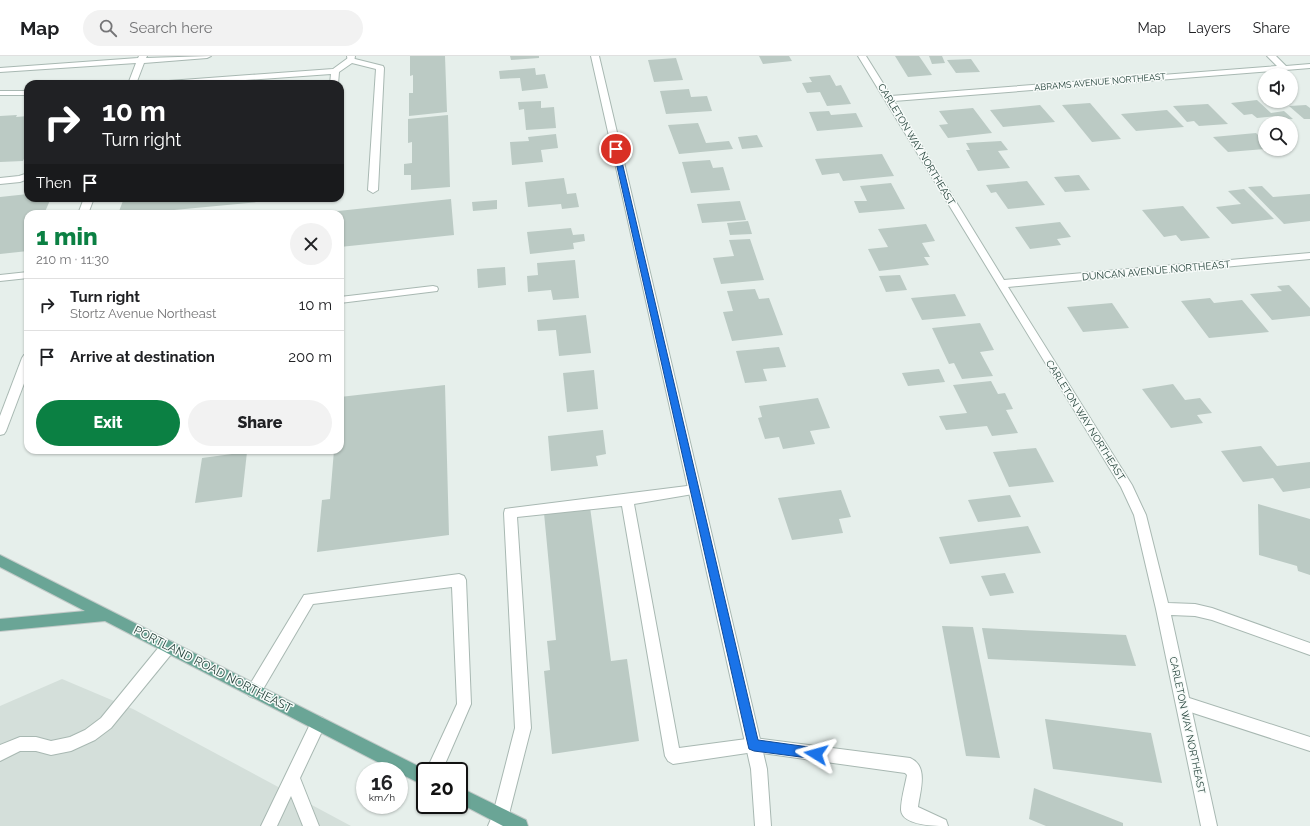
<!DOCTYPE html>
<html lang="en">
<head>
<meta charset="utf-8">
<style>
	:root { --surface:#fff; --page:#f2f2f2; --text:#202124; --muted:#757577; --line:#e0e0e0; --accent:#0b8043 }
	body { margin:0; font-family:Raleway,sans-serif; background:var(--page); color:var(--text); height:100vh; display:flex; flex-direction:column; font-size:15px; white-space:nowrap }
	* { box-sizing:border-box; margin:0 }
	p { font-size:13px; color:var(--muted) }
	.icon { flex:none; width:22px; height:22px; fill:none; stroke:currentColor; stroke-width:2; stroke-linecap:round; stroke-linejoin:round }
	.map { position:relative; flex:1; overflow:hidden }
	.drawer { position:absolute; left:24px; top:154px; width:320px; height:244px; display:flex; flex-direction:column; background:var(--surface); border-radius:12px; box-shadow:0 1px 3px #0004 }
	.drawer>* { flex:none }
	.hud { position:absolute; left:24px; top:24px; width:320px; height:122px; border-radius:12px; box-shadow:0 1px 3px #0004; background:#202124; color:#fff; overflow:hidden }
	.fabs { position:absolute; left:1258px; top:12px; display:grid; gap:8px }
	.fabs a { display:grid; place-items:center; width:40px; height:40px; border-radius:50%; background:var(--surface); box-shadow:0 1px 3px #0004; font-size:20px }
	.speed { position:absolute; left:356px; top:706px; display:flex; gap:8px; font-size:20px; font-weight:700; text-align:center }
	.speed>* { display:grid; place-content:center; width:52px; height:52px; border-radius:50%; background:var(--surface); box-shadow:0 1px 3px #0004; line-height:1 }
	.speed small { font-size:10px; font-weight:400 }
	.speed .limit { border:2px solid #111; border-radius:6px; background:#fff; color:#111 }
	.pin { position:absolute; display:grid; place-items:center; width:34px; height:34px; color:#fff; margin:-17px; border:2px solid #fff; border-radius:50%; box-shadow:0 1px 4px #0007 }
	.me { position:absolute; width:44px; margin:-22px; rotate:278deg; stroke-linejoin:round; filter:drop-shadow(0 0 3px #0008) }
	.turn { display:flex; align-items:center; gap:14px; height:84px; padding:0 12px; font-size:18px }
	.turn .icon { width:52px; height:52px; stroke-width:2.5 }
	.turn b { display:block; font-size:28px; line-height:34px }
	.then { display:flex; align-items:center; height:38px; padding:0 12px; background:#0003; gap:8px; font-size:15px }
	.round { display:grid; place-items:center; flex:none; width:42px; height:42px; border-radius:21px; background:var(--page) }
	.headline { display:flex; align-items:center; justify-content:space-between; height:68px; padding:0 12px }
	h1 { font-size:24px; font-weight:800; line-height:30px; color:var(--accent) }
	.action { display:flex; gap:8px; margin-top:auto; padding:8px 12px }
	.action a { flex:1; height:46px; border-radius:24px; background:var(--accent); color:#fff; font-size:16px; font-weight:800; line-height:46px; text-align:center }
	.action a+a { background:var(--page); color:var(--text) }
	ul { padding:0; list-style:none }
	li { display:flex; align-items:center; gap:12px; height:52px; padding:0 12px; border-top:1px solid var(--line) }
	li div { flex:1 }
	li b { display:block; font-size:15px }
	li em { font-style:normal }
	header { display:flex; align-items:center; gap:24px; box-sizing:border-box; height:56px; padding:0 20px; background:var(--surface); border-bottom:1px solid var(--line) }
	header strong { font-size:19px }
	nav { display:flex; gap:22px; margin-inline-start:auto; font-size:14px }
	.search { width:280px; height:36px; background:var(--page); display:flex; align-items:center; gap:10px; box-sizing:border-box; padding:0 14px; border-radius:22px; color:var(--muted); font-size:15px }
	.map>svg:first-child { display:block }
	.built { fill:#d4dfda }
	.building { fill:#bbcac4 }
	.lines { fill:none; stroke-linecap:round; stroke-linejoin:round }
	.lane-casing { stroke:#a8b8b2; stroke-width:2 }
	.street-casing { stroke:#a8b8b2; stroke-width:2 }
	.primary-casing { stroke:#c2cac8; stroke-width:2 }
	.lane { fill:#fff; fill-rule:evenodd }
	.street { fill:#fff; fill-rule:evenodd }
	.primary { fill:#6aa596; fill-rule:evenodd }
	.route { fill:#1a73e8; stroke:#114b97 }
	.labels { text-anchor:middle; stroke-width:3; stroke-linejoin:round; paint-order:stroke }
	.far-street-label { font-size:9px; fill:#24423a; stroke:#f7fbf9 }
	.street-label { font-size:10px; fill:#24423a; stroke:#f7fbf9 }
	.near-street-label { font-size:12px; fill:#24423a; stroke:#f7fbf9 }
</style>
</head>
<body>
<header>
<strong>Map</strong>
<div class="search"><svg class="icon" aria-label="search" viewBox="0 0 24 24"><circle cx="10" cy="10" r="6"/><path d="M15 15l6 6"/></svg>Search here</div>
<nav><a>Map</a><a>Layers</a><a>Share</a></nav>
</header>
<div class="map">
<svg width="1310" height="770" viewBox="0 0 1310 770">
	<rect width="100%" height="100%" fill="#e6efeb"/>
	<path class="built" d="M62,623L133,653L351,770H0V650Z"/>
	<g class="building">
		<path d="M410,0H445L447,56L409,60V37H413V19L410,20Z"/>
		<path d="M510,0H539V2L511,4Z"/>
		<path d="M759,0H789L792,5L763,8Z"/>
		<path d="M895,0H919L932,19L908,21Z"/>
		<path d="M929,0H942L945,7L932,8Z"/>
		<path d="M676,2L683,24L654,26L648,4Z"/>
		<path d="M971,3L980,16L956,17L947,4Z"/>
		<path d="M535,12L536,19L545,18L548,32L522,35L520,22L500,23L499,15Z"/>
		<path d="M830,19L836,30L841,29L851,48L827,50L820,36L807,37L802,27L812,26L809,21Z"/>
		<path d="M689,33L691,41L707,40L712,55L666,58L660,35Z"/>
		<path d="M1257,44L1271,57L1284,55L1293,63L1280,64L1276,60L1257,62L1252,58L1244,59L1231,47Z"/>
		<path d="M541,45V52L554,51L556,72L526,74L524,53L519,54L518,46Z"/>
		<path d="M1090,47L1121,83L1092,86L1062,49Z"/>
		<path d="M1208,48L1228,68L1199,70L1194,65L1187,66L1173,50Z"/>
		<path d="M1040,49L1055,66L1003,71L990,54Z"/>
		<path d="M1306,49L1310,52V63H1304L1289,50Z"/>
		<path d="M973,52L992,77L948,82L939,69L948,68L939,55Z"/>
		<path d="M1167,54L1184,71L1136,75L1121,58Z"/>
		<path d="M829,55L831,59L856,57L863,71L817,75L809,56Z"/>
		<path d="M17,59L16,61L28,60V94L23,105L0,106V60Z"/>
		<path d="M448,59L450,131L411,134V119H404V108L412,107V86L408,87V63Z"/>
		<path d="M698,67L706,87L729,85L733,93L679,98L668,69Z"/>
		<path d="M1256,77L1265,86V93L1228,96L1213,81Z"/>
		<path d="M556,78L558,92L541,94L543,106L512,109L510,86L529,85L528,81Z"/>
		<path d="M757,79L763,91L742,93L738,81Z"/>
		<path d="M1001,85L1008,94L998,95L1010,112L978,115L966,94H970L966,87Z"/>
		<path d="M882,98L894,120L843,125L839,117L822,119L815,103Z"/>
		<path d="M710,104L713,112L723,111L730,134L691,137L682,106Z"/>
		<path d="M1079,119L1090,134L1065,136L1054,121Z"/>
		<path d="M564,122L567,138L576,137L579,151L562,153L561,148L528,151L525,126Z"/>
		<path d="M1027,125L1045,149L1008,153L996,136L991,137L986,129Z"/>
		<path d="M891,127L905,153L859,157L854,145H867L860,130Z"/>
		<path d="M1262,130L1273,141L1310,138V165L1284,168L1248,131Z"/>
		<path d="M1244,133L1274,163L1232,168L1216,151L1241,148L1228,135Z"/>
		<path d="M28,138V142H51L44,158H28V195L0,198V141Z"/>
		<path d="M124,142H288L289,143L132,158H118Z"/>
		<path d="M451,143L454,179L340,191V158H310Z"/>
		<path d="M497,144V153L473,155L472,146Z"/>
		<path d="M740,145L746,164L702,167L697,148Z"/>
		<path d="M1183,150L1210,182L1181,185L1176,179L1164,181L1142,154Z"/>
		<path d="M748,165L752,178L730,179L727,167Z"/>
		<path d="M1060,166L1071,181L1057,183L1061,189L1030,193L1015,171Z"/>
		<path d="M926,168L935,185L922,187L930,201H924L929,209L879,215L868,193L888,191L878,173Z"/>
		<path d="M571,172L573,179L584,178L585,185L573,187L574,193L530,198L527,176Z"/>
		<path d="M750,183L764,224L721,228L713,202L734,200L729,184Z"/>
		<path d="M575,204L579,242L553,244L551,234L528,236L527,220L538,219L537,207Z"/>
		<path d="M505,211L506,229L478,232L477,213Z"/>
		<path d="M900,219L907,234L886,236L879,220Z"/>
		<path d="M1289,229L1310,252V260L1272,264L1250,238L1282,235L1277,230Z"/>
		<path d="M755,233L759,243L769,242L783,279L732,285L723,256L733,255L727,235Z"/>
		<path d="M955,238L966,260L922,264L911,242Z"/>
		<path d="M1210,242L1214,247L1242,244L1269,276L1209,282L1181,245Z"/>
		<path d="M1112,247L1129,272L1083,276L1067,251Z"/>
		<path d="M586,259L591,297L559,300L556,274L538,275L537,264Z"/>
		<path d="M980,267L994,294L980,296L993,320L962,323L954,307L949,308L932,272Z"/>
		<path d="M779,291L786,311L763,313L767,325L745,327L736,295Z"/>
		<path d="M939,313L945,326L908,330L902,317Z"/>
		<path d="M594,314L598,353L567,356L563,317Z"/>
		<path d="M991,325L998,338L1005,337L1013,353L1006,354L1018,377L992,380L987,370L946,374L939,360L967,357L953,329Z"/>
		<path d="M1173,328L1185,344L1200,342L1212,357L1197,359L1203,367L1171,372L1142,333Z"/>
		<path d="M445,329L449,479L317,496L322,444L330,443L334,394H340V341Z"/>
		<path d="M818,342L830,372L810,375L815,388L783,393L779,381L765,383L758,362L762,361L759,350Z"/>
		<path d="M603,374L606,398L596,400L598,410L551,415L548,380Z"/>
		<path d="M1261,390L1277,410L1310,406V432L1283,436L1273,422L1243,426L1221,395Z"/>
		<path d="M1036,392L1054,426L1009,431L993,396Z"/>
		<path d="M247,396L242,441L195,447L202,402Z"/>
		<path d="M841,434L851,461L839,463L843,477L792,484L778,442Z"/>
		<path d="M1010,439L1021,461L978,466L968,444Z"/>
		<path d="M1258,448L1310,463V519L1298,515L1297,510L1259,499Z"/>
		<path d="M590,451L611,605L627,603L639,685L552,698L544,615L550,614L547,585L556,584L544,457Z"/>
		<path d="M1028,470L1041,497L950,508L939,481Z"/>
		<path d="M1005,517L1014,537L990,540L981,520Z"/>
		<path d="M942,570L973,571L1000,702L966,700Z"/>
		<path d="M982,572L1126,579L1136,610L988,603Z"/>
		<path d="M1045,663L1151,677L1162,727L1053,713Z"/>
		<path d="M1034,732L1123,767V770H1046L1029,763Z"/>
	</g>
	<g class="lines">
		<g class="lane-casing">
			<g id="lane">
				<path d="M348,2H351L383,10L384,12L378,134L373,137L368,134L376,13L352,7L339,16L338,28H330L331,18L188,28H151L155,26L333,13Z"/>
				<rect x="0" y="35" width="28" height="4"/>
				<path d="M28,117V123L20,126L0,128V122L19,120Z"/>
				<path d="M28,216V222L0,225V219Z"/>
				<path d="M433,230L437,231L438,233L437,235L340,247V241Z"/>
				<path d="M695,429L699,431L701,434L699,437L634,448L679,692L754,682L910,702C929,710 920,735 918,751L946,764L948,770C936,770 902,770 901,754C901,743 905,730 907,719L905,717L754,696L673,708L668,705L665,700L622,450L517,461L531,672L507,766L505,770H488L493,758L515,672L504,457L505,453Z"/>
				<path d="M459,518L464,520L466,524L471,648L442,715H426L457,648L452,531L313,548L259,640L254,642L249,640L247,635L249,630L304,539Z"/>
				<path d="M168,585L173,586L175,591L173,596L111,672L95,684L71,695L51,699L36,695H20L0,705V689L20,681H36L51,685L70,681L85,674L101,662L163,586Z"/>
				<path d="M1183,640L1310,681V695L1178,652L1176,647L1178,642Z"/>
				<path d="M318,660L323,662L326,667L300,722L319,770H303L291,740L277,770H261L313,662Z"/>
			</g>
		</g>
		<g class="street-casing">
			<g id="street">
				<path d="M139,0H147L146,2L211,0L207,2L144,7L136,28H128L136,7L0,16V12L138,2Z"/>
				<path d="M347,0H355L354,6H348Z"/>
				<path d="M591,0H599L767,713L771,770H755L751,713Z"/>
				<path d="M858,0H866L891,40L1277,10L1267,0H1276L1286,10L1310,8V12L894,45L1004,224L1310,197V203L1008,231L1132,429L1146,459L1168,547L1195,548L1212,552L1310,587V599L1212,564L1195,560L1171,559L1217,770H1201L1156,553L1134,459L1121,431Z"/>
				<path d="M84,142H94L88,158H78Z"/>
				<path d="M28,298V317L6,375L4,378L0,379V360L22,302L24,299Z"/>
			</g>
		</g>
		<g class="primary-casing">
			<g id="primary">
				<path d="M0,499L428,715H425V730L399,717V715H395L105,565L0,575V563L85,555L0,511Z"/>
				<path d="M459,731L526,764L528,770H503L459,747Z"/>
			</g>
		</g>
		<use href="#lane" class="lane"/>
		<use href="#street" class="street"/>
		<use href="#primary" class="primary"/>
	</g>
	<path class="route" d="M614,92L619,93L758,684L816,692L820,693L822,698L820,702L816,703L754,695L749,693L748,689L613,93Z"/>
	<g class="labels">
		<g class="far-street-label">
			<text transform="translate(1100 26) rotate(-5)" y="3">ABRAMS AVENUE NORTHEAST</text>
		</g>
		<g class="street-label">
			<text transform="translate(917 88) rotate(59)" y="4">CARLETON WAY NORTHEAST</text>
			<text transform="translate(1156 214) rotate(-5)" y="4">DUNCAN AVENUE NORTHEAST</text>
			<text transform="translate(1086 364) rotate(58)" y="4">CARLETON WAY NORTHEAST</text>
			<text transform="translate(1188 669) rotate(78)" y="4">CARLETON WAY NORTHEAST</text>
		</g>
		<g class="near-street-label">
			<text transform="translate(213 613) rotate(27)" y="4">PORTLAND ROAD NORTHEAST</text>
		</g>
	</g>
</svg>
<div class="fabs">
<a><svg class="icon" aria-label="sound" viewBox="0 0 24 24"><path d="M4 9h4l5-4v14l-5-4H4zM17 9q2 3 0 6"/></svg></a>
<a><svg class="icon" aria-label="search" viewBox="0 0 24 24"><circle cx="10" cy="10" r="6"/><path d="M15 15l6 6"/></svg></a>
</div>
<div class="speed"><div>16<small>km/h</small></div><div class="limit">20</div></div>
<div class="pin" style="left:616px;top:93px;background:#d93025"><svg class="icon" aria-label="arrive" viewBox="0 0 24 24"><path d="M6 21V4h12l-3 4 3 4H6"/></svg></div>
<svg class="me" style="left:816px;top:698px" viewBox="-20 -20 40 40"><path d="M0-17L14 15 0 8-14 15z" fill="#1a73e8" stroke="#fff" stroke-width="4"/></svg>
<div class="hud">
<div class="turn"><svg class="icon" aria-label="right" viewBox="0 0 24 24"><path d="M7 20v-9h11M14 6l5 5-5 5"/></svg><div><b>10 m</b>Turn right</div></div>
<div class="then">Then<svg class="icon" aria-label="arrive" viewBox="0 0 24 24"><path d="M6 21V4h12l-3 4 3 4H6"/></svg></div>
</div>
<section class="drawer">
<div class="headline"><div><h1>1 min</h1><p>210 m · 11:30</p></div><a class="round"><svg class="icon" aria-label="close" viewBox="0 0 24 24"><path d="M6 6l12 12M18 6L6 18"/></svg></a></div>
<ul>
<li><svg class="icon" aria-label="right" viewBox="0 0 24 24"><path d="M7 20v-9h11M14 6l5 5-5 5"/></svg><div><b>Turn right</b><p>Stortz Avenue Northeast</p></div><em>10 m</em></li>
<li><svg class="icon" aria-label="arrive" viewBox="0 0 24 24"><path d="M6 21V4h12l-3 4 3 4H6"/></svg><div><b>Arrive at destination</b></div><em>200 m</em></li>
</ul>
<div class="action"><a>Exit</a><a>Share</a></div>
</section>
</div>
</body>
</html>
